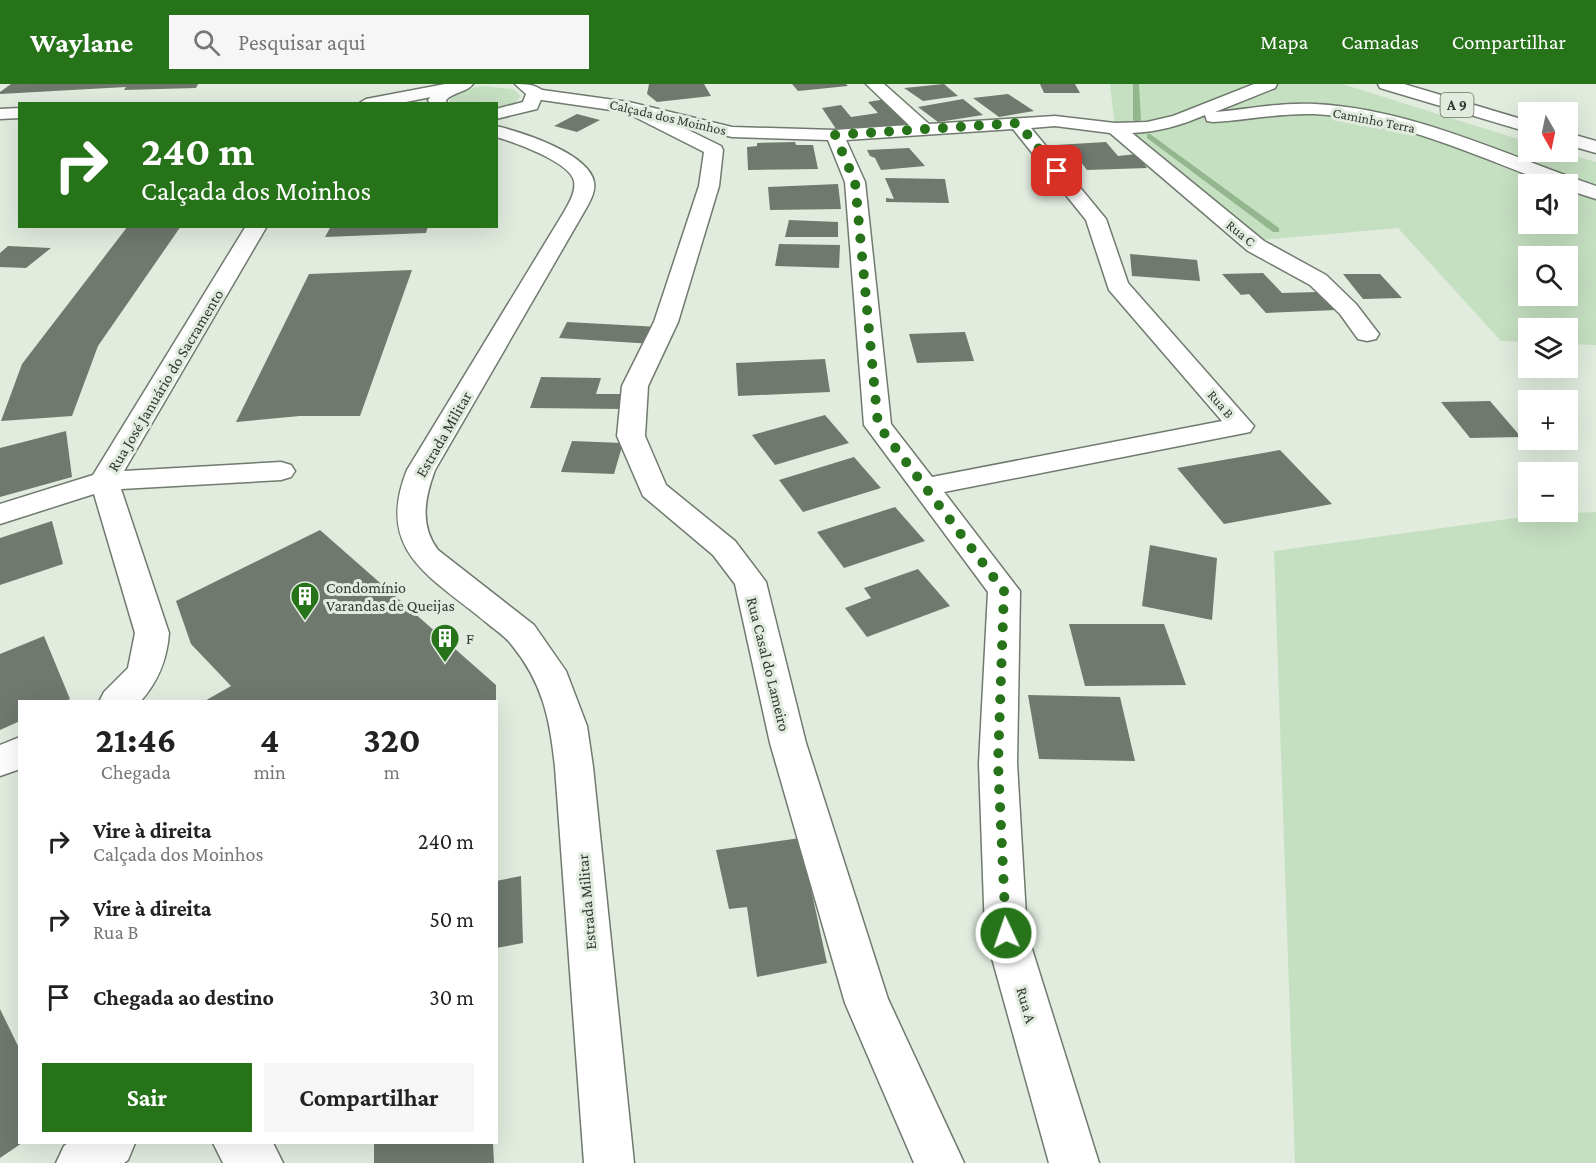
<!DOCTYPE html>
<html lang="pt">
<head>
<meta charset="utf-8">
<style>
	:root { --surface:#fff; --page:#f6f6f6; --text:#222; --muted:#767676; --accent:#267319 }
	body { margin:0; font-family:"Crimson Pro",serif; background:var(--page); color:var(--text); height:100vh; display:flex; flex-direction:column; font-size:22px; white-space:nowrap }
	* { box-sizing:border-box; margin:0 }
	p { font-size:20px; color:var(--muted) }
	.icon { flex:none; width:33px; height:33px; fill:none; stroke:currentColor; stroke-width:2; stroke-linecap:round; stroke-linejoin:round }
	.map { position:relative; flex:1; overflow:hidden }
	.sheet { position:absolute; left:18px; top:616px; width:480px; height:444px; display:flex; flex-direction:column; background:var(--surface); border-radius:0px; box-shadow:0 6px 24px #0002 }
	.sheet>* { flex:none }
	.top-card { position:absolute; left:18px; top:18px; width:480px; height:126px; border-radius:0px; box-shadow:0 6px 24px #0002; background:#267319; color:#fff; overflow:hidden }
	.needle { width:39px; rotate:171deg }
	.controls { position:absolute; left:1518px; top:18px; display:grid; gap:12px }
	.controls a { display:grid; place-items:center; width:60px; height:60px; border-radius:0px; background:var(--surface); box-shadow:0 6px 24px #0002; font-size:30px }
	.pin { position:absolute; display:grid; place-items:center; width:51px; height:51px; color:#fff; margin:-26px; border-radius:12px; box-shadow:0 3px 9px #0006 }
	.me { position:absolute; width:66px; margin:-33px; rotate:357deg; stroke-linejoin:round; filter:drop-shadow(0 0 4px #0008) }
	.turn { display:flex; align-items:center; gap:21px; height:126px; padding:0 24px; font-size:27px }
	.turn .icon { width:78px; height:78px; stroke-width:2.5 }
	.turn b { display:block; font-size:42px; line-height:51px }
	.eta { display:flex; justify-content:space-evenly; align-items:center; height:102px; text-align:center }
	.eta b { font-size:36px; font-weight:700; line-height:42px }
	.action { display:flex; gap:12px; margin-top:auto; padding:12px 24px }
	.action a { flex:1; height:69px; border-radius:0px; background:var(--accent); color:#fff; font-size:24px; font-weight:700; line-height:69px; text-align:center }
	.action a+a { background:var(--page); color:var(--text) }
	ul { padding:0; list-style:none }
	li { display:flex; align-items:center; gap:18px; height:78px; padding:0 24px }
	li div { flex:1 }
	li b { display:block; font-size:22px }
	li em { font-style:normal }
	header { display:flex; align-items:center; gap:36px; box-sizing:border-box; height:84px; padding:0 30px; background:var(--accent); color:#fff }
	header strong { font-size:28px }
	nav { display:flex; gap:33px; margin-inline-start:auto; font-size:21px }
	.search { width:420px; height:54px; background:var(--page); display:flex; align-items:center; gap:15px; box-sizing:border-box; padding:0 21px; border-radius:0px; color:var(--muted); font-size:22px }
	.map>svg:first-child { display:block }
	.green { fill:#c5dfc1; fill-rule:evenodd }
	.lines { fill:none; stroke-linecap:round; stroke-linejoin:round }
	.stream { fill:#94b68f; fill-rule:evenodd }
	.building { fill:#6f796e }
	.street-casing { stroke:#707a6e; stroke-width:3 }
	.secondary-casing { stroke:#707a6e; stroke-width:3 }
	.highway-casing { stroke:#707a6e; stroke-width:3 }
	.street { fill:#fff; fill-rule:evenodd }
	.secondary { fill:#fff; fill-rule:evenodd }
	.highway { fill:#fff; fill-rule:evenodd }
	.route { stroke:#267319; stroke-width:10; stroke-dasharray:0 18 }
	.labels { text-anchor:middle; stroke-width:6; stroke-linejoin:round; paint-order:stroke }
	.far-street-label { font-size:14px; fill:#353934; stroke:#e1ecdf }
	.shield { fill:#e1ecdf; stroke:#696f67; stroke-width:1.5 }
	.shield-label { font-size:15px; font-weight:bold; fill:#353934 }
	.street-label { font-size:16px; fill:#353934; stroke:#e1ecdf }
	.poi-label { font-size:16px; fill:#353934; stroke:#e1ecdf; text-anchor:start }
</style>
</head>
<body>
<header>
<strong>Waylane</strong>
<div class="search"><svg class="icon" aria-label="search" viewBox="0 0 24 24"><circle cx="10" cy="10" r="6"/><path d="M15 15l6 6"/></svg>Pesquisar aqui</div>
<nav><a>Mapa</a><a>Camadas</a><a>Compartilhar</a></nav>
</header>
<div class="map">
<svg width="1596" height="1079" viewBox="0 0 1596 1079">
	<rect width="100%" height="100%" fill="#e1ecdf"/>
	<g class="green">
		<path d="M1110,0H1342L1528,58V68H1561L1596,78V261L1568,260V244H1528V258L1501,257L1398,144L1238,158L1115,44ZM1528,100H1568V140H1528ZM1528,172H1568V212H1528Z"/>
		<path d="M481,2L513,5L521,12L513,21L497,26L496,20L450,19V15L461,7Z"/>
		<path d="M1596,428V1079H1295L1274,467L1545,430Z"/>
	</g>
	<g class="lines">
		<g class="stream">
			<path d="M1133,0H1139L1141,36L1137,38L1133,36Z"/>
			<path d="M1150,50L1279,144V148H1273L1147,54V50Z"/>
		</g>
	</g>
	<g class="building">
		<path d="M11,0H198L196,4L124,6L126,3L0,10V8Z"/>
		<path d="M649,0H704L711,12L657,18L647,10Z"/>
		<path d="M792,0H846L848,2L798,7Z"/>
		<path d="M944,0L958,12L923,17L904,4Z"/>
		<path d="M1040,0H1075L1080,9H1044Z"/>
		<path d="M1008,10L1034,27L999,33L973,14Z"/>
		<path d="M886,15L908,39L895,42L836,45L822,24L841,21L851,33L878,29L868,18Z"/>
		<path d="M963,15L983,31L938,38L918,23Z"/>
		<path d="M577,30L600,36L577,48L554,42Z"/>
		<path d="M795,58L796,61H813L818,85L748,86L747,63L757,62V59Z"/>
		<path d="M1106,58L1118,72L1137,70L1147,84L1087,86L1081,78L1070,79L1056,61Z"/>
		<path d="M909,64L925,82L881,86L875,74L870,72L867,66Z"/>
		<path d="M885,94L945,95L949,119L886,118V114L894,115Z"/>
		<path d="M838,100L841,125L770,126L768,103Z"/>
		<path d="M789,136L838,138V153H785Z"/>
		<path d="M128,142H181L98,262L72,332L1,337L22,280Z"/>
		<path d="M331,142H428L426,149L325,153Z"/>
		<path d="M779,160L840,161L839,184L775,182Z"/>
		<path d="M8,162L51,164L26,184L0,183V169Z"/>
		<path d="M1130,170L1197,176L1200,197L1132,192Z"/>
		<path d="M412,186L360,332H300L236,338L309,190Z"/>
		<path d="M1263,189L1282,209L1317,208L1336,226L1266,229L1249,210L1241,211L1222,190Z"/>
		<path d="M1343,190H1380L1402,214L1363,215Z"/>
		<path d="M567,238L659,243L653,260L559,254Z"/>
		<path d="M965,248L974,277L917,279L909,250Z"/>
		<path d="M825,275L830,308L738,312L736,279Z"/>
		<path d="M541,293L601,294L596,310H627L624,325L530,324Z"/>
		<path d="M1490,317L1521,353L1470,354L1441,318Z"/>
		<path d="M825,331L849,359L775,381L752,351Z"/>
		<path d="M66,347L72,393L0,413V364Z"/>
		<path d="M572,357L623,359L614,390L561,388Z"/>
		<path d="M1280,366L1332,420L1224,440L1177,384Z"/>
		<path d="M854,373L881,404L803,428L779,396Z"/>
		<path d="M895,423L925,457L844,484L817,448Z"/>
		<path d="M52,437L63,480L0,501V454Z"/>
		<path d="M320,446L496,601V618H203L231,602L191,560L176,517Z"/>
		<path d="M1150,461L1217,474L1212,536L1142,522Z"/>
		<path d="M918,485L950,522L867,553L845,524L871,514L864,504Z"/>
		<path d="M1069,540H1164L1186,601L1085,602Z"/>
		<path d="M44,552L70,615L63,618H20V637L0,646V570Z"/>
		<path d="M1028,611L1120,613L1135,677L1039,675Z"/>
		<path d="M800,754L827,879L757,893L747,823L729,825L716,766Z"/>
		<path d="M521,792L523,859L496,864V797Z"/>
		<path d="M0,925L20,966V1059H22L0,1074Z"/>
		<path d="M374,1059H493L494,1079H374Z"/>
	</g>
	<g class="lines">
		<g class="street-casing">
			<g id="street">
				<path d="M445,0H457L459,4L457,8L451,9L396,20H358L366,15Z"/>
				<path d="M866,0H884L929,40L1055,32L1115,39L1147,38L1173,32L1254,0H1277L1275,4L1215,28C1248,25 1282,18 1315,20C1413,25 1505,71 1596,102V115L1568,106V100H1552C1476,72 1397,34 1314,30C1280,29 1247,36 1213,38L1207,37L1205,31C1182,41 1158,48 1132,49L1264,157L1326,191L1356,220L1379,250L1376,255L1367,257L1358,255L1340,230L1310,201L1248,167L1110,49L1055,42L1031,44L1106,135L1128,199L1254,342L1250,348L1240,350L944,408L1020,507L1017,679L1027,849L1099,1079H1049L985,849L979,679L988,508L864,341L845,98L828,56L732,53L676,40L721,62L723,66L719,102L678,238L648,302L645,352L666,401L735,457L766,498L806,659L888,915L964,1079H914L845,919L770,659L735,500L713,471L643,412L617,352L622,302L654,238L699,102L704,68L625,28L535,15L529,14L526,10L529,6L535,5L629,18L732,43L835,46L909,41ZM1013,45L1086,136L1109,206L1222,337L932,393L891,340L865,98L846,56Z"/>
				<path d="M20,24V34L0,35V25Z"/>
				<path d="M246,142H267L124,387L281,378L291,381L295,387L291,393L281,396L121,405L169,549C167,576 158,598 140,618H99L104,608L128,584L135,549L94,410L0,440V420L93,391Z"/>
				<path d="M20,653V685L0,692V661Z"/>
				<path d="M68,1059H135L128,1076L124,1079H56L64,1062Z"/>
				<path d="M213,1059H273L283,1079H223Z"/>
			</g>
		</g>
		<g class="secondary-casing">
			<g id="secondary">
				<path d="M445,0H473C467,8 454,8 446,16L447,20H430L428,16L436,6Z"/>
				<path d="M515,0C526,0 536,0 544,8L537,25L496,35V25L523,18L526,10Z"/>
				<path d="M496,42C521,48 589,69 594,98C596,108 589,119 584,128L435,386C425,413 419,441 438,466L534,541L566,587L587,642L593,683L634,1079H584L555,683C550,635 543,599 511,560C505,552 495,546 487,539C432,493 374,468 407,386L564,128C569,119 576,108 574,97C570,78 514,58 496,53Z"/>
			</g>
		</g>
		<g class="highway-casing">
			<g id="highway">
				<path d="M1378,0H1404L1528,37V48L1380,4Z"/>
				<path d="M1568,49L1596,57V69L1568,61Z"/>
			</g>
		</g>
		<use href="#street" class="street"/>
		<use href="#secondary" class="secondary"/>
		<use href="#highway" class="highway"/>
	</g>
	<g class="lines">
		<path class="route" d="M1006,849L998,679L1004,507L878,341L855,98L835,51L1018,39L1057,87"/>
	</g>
	<defs>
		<g id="building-pin" transform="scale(1.5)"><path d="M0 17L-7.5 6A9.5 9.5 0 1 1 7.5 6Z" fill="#267319" stroke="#e1ecdf"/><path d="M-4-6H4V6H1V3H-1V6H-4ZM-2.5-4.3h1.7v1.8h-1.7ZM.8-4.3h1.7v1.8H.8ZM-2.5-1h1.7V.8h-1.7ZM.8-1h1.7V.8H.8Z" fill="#fff"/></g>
	</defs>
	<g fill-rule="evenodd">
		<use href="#building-pin" x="305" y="512"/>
		<use href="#building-pin" x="445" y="554"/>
	</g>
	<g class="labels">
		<g class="far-street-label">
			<text transform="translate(668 33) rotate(13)" y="5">Calçada dos Moinhos</text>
			<text transform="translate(1374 36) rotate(11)" y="5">Caminho Terra</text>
			<text transform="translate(1241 149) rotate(39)" y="5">Rua C</text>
			<text transform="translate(1221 320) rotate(49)" y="5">Rua B</text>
		</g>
		<rect class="shield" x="1440.5" y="9" width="33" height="24" rx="4.5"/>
		<g class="shield-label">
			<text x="1457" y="26">A 9</text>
		</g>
		<g class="street-label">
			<text transform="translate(165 296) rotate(-59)" y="6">Rua José Januário do Sacramento</text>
			<text transform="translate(443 350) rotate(-60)" y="6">Estrada Militar</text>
			<text transform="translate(769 580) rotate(76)" y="6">Rua Casal do Lameiro</text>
			<text transform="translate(586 818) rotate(-95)" y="6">Estrada Militar</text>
			<text transform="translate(1027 921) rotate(74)" y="6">Rua A</text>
		</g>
		<g class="poi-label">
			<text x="326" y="509">Condomínio<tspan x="326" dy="18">Varandas de Queijas</tspan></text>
			<text x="466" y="560">F</text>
		</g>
	</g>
</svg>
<div class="controls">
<a><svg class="needle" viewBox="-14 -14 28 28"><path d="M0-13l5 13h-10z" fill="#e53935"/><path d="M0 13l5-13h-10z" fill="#767676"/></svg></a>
<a><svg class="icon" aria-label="sound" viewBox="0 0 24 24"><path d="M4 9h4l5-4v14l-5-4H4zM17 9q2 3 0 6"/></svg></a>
<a><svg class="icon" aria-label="search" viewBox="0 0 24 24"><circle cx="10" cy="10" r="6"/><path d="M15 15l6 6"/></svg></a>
<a><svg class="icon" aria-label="layers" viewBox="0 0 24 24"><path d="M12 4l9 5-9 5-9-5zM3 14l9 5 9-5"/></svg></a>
<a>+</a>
<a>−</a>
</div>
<div class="pin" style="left:1057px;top:87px;background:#d93025"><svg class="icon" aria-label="arrive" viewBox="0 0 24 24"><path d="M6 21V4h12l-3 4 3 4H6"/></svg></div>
<svg class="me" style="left:1006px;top:849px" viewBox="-20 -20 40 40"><circle r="17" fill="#267319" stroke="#fff" stroke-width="3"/><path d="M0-11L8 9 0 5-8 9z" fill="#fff"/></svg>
<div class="top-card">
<div class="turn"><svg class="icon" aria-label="right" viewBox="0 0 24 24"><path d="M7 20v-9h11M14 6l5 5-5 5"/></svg><div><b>240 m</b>Calçada dos Moinhos</div></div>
</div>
<section class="sheet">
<div class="eta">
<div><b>21:46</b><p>Chegada</p></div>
<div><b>4</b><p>min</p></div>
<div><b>320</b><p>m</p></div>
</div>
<ul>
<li><svg class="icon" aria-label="right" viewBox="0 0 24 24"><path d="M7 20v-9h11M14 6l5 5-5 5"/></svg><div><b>Vire à direita</b><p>Calçada dos Moinhos</p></div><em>240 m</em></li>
<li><svg class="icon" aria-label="right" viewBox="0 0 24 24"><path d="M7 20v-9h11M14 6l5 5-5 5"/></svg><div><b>Vire à direita</b><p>Rua B</p></div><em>50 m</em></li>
<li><svg class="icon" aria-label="arrive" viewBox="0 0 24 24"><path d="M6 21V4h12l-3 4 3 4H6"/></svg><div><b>Chegada ao destino</b></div><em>30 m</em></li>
</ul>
<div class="action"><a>Sair</a><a>Compartilhar</a></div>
</section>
</div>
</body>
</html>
